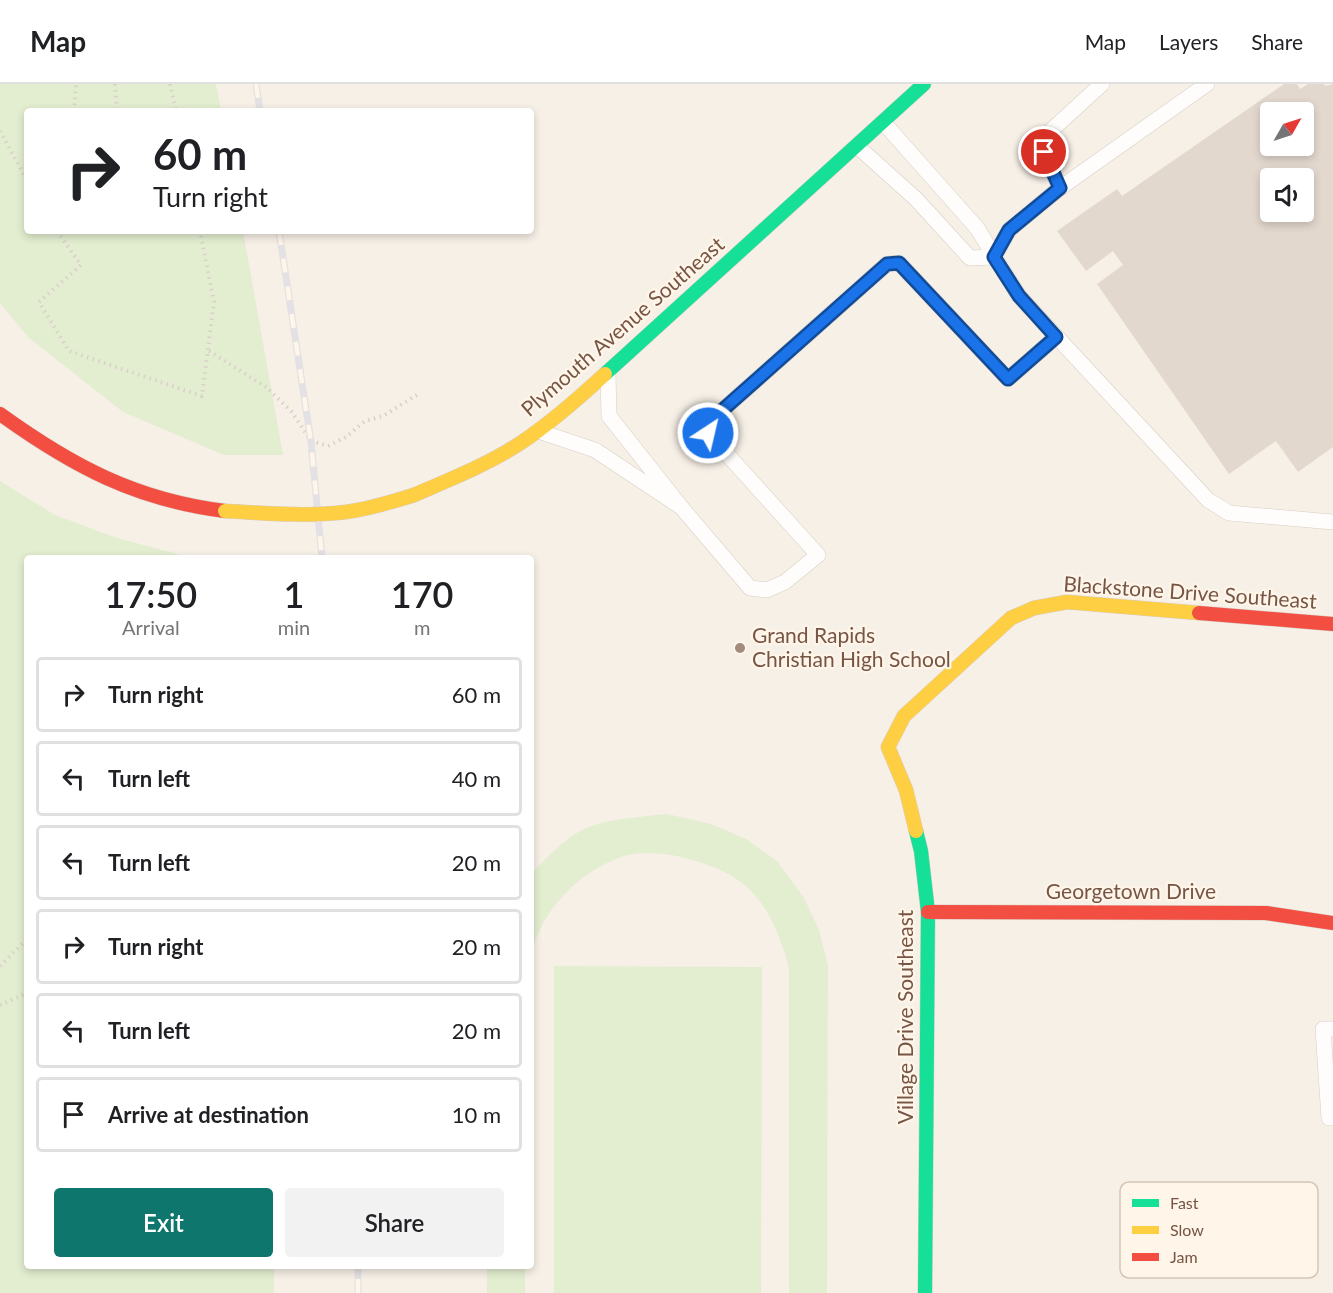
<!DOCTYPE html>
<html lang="en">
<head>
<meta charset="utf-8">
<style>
	:root { --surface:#fff; --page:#f2f2f2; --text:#202124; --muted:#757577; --line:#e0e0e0; --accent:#0f766e }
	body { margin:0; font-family:Lato,sans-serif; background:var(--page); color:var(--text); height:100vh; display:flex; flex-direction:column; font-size:22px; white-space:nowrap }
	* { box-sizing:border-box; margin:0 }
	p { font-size:20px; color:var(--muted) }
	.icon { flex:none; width:33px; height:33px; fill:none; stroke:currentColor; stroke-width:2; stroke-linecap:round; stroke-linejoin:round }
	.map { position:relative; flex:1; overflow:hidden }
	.details { position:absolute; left:24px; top:471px; width:510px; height:714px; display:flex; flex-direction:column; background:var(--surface); border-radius:6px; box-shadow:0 3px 9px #0003 }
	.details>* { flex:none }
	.hud { position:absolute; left:24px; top:24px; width:510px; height:126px; border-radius:6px; box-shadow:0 3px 9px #0003; background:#fff; color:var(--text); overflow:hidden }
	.needle { width:39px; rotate:51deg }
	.controls { position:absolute; left:1260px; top:18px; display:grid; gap:12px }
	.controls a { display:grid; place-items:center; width:54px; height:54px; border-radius:6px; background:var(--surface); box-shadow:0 3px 9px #0003; font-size:30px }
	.pin { position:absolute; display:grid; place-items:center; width:51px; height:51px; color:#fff; margin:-26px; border:3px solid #fff; border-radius:50%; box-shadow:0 2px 6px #0007 }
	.me { position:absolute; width:66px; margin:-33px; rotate:35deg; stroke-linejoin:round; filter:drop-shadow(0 0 4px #0008) }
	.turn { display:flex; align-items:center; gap:21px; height:126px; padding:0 30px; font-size:27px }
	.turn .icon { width:78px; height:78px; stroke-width:2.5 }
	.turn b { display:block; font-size:42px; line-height:51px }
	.eta { display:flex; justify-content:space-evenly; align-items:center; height:102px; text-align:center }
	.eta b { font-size:36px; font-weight:600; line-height:42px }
	.action { display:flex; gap:12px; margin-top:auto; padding:12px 30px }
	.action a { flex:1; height:69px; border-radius:6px; background:var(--accent); color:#fff; font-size:24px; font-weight:600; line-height:69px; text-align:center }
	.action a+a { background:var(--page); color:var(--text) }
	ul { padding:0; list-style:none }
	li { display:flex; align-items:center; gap:18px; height:75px; margin:0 12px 9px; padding:0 18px; border:3px solid var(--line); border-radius:6px }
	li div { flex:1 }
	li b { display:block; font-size:22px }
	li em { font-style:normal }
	header { display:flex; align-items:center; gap:36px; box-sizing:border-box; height:84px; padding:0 30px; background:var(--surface); border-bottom:2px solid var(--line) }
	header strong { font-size:28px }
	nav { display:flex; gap:33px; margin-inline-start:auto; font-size:21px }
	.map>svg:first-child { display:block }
	.green { fill:#e3eed0 }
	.building { fill:#e3d8ce; fill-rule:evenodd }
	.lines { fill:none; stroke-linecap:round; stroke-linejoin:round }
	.lane-casing { stroke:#d8cdc5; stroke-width:16 }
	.fast-casing { stroke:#d8ccc3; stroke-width:15 }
	.slow-casing { stroke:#d8ccc3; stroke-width:15 }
	.jam-casing { stroke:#d8ccc3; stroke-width:15 }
	.path { stroke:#dad0ca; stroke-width:4; stroke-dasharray:1.5 4.5; stroke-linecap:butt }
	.lane { stroke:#fefdfb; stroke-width:15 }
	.fast { stroke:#16e098; stroke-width:14 }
	.slow { stroke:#ffcf43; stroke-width:14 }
	.jam { stroke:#f24e42; stroke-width:14 }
	.rail-casing { stroke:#e4e1e4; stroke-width:7 }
	.rail { stroke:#fff5e8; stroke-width:4.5; stroke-dasharray:14; stroke-linecap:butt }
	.slow-bridge-casing { stroke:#d8ccc3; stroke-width:15; stroke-linecap:butt }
	.slow-bridge { stroke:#ffcf43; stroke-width:14 }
	.route-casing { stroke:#114b97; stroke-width:15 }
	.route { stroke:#1a73e8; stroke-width:10 }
	.poi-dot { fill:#a38b7e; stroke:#fff5e8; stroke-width:2 }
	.labels { text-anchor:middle; stroke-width:4.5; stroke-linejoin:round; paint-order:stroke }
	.street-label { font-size:21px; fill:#765545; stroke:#fff5e8 }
	.poi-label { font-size:21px; fill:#765545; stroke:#fff5e8; text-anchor:start }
	.key { fill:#fff5e8; stroke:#d6c5b7; stroke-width:1.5 }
	.key-label { font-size:16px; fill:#765545 }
</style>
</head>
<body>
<header>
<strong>Map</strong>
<nav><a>Map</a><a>Layers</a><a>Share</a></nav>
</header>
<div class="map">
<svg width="1333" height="1209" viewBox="0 0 1333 1209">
	<rect width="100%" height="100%" fill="#f7f0e7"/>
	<g class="green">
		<path d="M0,0H216L221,27H27V147H243L283,371H224L123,328L28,253L0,219Z"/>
		<path d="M0,397L55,431L117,454L192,474H27V1182H274V1209H0Z"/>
		<path d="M667,730L711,740L746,755L777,777L804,814L819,846L828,882L827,1209H789V885C781,853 768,819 741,798C714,778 656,762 624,772C579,787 541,826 531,872V790C548,773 566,752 589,743C613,734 642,733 667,730Z"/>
		<path d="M554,882L762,883L761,1209H554Z"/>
		<rect x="487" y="1182" width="38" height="27"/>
	</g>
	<path class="building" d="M1284,0H1297L1300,5L1308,0H1324L1325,2L1333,0V363L1298,388L1276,357L1229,390L1097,200L1123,181L1113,167L1086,187L1057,147L1117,105L1122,112ZM1270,28H1304V62H1270ZM1270,94H1304V128H1270Z"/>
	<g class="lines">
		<g class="lane-casing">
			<g id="lane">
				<path d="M883,38L977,144L1019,212L1208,416L1229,429L1333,438"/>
				<path d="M857,62L916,115L970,174L994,173"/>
				<path d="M1060,104L1044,68L1046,51L1102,0"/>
				<path d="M994,173L1009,146L1060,104L1207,0"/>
				<path d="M538,347L595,366L681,423L609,332L608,290"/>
				<path d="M681,423L750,504L767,506L785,498L818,471L708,349L709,338L887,180L899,179L1008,295L1056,253"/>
				<path d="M1333,945H1323L1329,1034H1333"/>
			</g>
		</g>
		<g class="fast-casing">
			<g id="fast">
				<path d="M605,290L924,0"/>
				<path d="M916,747L921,767L928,828L925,1209"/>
			</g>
		</g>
		<g class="slow-casing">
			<g id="slow">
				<path d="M414,411C451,395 489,380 522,358C552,338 579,314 605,290"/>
				<path d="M916,747L906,706L888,663L904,632L1011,534L1034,524L1067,518L1199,529"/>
			</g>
		</g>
		<g class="jam-casing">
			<g id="jam">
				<path d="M0,330C72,382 136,416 225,427"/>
				<path d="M1199,529L1333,540"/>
				<path d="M928,828L1266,829L1333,839"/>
			</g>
		</g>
		<g class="path">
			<path d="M115,0L117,27"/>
			<path d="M170,0L176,27"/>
			<path d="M74,27L76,0"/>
			<path d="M0,47L27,96"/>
			<path d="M57,147L81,181L39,218L69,267L202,312L214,218L200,147"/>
			<path d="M209,267L266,303L292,328L311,357L328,362L346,353L365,337L383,332L420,309"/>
			<path d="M0,882L27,855"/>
			<path d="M0,921L27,909"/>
		</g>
		<use href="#lane" class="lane"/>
		<use href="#fast" class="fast"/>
		<use href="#slow" class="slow"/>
		<use href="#jam" class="jam"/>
		<g class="rail-casing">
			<g id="rail">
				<path d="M256,0L260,27"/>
				<path d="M279,147L311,358L322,474"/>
				<path d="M358,1209V1182"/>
			</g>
		</g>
		<use href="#rail" class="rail"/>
		<g class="slow-bridge-casing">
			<path id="slow-bridge" d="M225,427C265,429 306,433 346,428C369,425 392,418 414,411"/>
		</g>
		<use href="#slow-bridge" class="slow-bridge"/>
	</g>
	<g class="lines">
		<g class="route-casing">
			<path id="route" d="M708,349L709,338L887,180L899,179L1008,295L1056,253L1019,212L994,173L1009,146L1060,104L1044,68"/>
		</g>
		<use href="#route" class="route"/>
	</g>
	<circle class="poi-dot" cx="740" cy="564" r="6"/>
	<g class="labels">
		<g class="street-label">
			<text transform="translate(623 243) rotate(-41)" y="7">Plymouth Avenue Southeast</text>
			<text transform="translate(1190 509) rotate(4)" y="7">Blackstone Drive Southeast</text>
			<text x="1131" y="815">Georgetown Drive</text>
			<text transform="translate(906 933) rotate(-90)" y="7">Village Drive Southeast</text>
		</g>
		<g class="poi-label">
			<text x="752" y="559">Grand Rapids<tspan x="752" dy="24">Christian High School</tspan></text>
		</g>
	</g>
	<rect x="1120" y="1098" width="198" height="96" rx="9" class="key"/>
	<rect x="1132" y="1115" width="27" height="8" fill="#16e098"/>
	<rect x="1132" y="1142" width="27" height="8" fill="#ffcf43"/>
	<rect x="1132" y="1169" width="27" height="8" fill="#f24e42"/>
	<g class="key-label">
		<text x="1170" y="1125">Fast</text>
		<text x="1170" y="1152">Slow</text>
		<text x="1170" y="1179">Jam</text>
	</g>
</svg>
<div class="controls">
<a><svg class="needle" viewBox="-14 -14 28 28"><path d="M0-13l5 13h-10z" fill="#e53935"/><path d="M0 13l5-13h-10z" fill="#757577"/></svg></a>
<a><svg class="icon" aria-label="sound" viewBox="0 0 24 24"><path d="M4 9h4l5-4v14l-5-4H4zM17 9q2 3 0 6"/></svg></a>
</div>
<div class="pin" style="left:1044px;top:68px;background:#d93025"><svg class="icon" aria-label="arrive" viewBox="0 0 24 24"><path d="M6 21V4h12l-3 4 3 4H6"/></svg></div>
<svg class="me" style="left:708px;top:349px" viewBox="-20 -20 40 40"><circle r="17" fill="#1a73e8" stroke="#fff" stroke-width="3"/><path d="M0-11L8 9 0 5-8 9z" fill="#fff"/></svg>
<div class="hud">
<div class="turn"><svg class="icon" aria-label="right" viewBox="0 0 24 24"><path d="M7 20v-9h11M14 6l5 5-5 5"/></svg><div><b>60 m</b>Turn right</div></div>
</div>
<section class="details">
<div class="eta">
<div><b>17:50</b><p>Arrival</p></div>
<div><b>1</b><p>min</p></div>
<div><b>170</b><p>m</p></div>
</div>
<ul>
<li><svg class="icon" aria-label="right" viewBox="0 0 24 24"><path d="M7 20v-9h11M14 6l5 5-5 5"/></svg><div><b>Turn right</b></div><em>60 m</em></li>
<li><svg class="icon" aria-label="left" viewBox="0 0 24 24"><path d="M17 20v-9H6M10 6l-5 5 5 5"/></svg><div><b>Turn left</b></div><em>40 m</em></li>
<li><svg class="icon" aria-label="left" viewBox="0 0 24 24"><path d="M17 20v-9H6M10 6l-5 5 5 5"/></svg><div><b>Turn left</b></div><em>20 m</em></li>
<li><svg class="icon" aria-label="right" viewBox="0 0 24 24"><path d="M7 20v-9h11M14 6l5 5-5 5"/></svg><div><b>Turn right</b></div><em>20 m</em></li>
<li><svg class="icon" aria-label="left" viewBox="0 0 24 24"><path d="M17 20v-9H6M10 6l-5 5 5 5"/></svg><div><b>Turn left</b></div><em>20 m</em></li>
<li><svg class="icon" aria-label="arrive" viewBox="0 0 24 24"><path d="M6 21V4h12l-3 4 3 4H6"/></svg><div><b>Arrive at destination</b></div><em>10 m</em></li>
</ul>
<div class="action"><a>Exit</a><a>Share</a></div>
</section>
</div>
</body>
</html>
